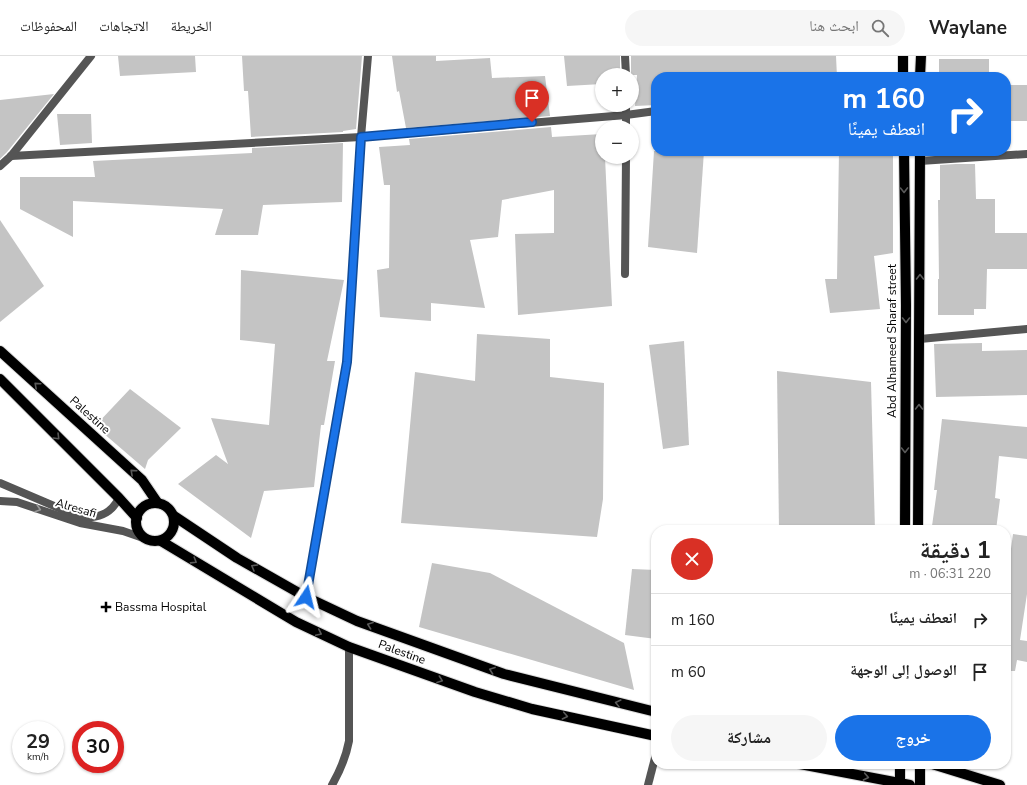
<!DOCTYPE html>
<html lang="ar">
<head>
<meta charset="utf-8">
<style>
	:root { --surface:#fff; --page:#f6f6f6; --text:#222; --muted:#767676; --line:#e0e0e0; --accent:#1a73e8 }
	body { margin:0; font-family:"Nunito Sans","Noto Naskh Arabic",sans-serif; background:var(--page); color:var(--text); direction:rtl; height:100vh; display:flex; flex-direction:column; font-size:15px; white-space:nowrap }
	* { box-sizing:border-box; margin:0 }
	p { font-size:13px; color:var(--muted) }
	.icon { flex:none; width:22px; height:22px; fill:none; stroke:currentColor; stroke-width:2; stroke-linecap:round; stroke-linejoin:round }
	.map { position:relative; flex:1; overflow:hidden; direction:ltr }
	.side { position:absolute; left:651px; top:469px; width:360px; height:244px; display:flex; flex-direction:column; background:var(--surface); border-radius:16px; box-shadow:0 1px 3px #0004; direction:rtl }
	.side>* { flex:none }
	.hud { position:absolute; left:651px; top:16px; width:360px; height:84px; border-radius:16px; box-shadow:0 1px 3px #0004; direction:rtl; background:#1a73e8; color:#fff; overflow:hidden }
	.controls { position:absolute; left:595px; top:12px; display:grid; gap:8px }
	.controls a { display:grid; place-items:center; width:44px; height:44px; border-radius:50%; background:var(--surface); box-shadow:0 1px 3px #0004; font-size:20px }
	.speed { position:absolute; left:12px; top:665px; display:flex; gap:8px; font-size:20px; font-weight:700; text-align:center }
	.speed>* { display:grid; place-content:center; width:52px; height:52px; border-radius:50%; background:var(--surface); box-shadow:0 1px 3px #0004; line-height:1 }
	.speed small { font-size:10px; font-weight:400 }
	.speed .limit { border:6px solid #d22; background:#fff; color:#111 }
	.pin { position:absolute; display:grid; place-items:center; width:34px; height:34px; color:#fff; margin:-41px -17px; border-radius:50% 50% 50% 0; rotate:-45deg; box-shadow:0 0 4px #0007 }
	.pin .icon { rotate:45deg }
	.me { position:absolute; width:44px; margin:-22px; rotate:10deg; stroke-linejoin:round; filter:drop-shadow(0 0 3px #0008) }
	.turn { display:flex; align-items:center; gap:14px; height:84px; padding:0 20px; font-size:18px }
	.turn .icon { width:52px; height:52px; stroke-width:2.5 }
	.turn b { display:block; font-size:28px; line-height:34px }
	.round { display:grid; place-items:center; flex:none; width:42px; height:42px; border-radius:21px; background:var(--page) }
	.headline { display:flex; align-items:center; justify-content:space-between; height:68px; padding:0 20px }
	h1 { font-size:24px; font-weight:700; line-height:30px }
	.action { display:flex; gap:8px; margin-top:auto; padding:8px 20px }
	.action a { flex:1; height:46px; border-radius:24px; background:var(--accent); color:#fff; font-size:16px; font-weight:700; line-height:46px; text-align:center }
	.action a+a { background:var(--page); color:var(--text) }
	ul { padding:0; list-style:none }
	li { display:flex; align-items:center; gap:12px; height:52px; padding:0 20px; border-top:1px solid var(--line) }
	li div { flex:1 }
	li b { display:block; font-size:15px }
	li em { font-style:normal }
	header { display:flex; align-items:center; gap:24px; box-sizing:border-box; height:56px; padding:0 20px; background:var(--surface); border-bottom:1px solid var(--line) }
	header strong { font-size:19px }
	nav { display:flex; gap:22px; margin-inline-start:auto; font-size:14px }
	.search { width:280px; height:36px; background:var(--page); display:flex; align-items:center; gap:10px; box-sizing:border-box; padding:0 14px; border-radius:22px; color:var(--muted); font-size:15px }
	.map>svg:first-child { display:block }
	.building { fill:#c4c4c4 }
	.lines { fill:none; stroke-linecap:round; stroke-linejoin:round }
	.primary-casing { stroke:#dbdbdb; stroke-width:12 }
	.lane { stroke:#555; stroke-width:8 }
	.street { stroke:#555; stroke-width:8 }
	.primary { stroke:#000; stroke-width:10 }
	.oneway { stroke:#595959 }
	.oneway2 { stroke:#999 }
	.route-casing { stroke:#114b97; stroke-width:10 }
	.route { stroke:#1a73e8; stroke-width:7 }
	.poi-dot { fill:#000; stroke:#fff; stroke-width:1.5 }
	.labels { text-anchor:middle; stroke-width:4; stroke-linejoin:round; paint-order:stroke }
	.street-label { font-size:12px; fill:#000; stroke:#fff }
	.poi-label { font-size:12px; fill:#000; stroke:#fff; text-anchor:start }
</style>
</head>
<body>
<header>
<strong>Waylane</strong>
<div class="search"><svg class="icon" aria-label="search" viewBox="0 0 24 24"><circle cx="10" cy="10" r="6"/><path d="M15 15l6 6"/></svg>ابحث هنا</div>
<nav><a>الخريطة</a><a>الاتجاهات</a><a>المحفوظات</a></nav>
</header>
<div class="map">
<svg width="1027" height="729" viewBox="0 0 1027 729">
	<rect width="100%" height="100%" fill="#fff"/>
	<g class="building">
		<path d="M118,0H195L196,16L120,20Z"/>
		<path d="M242,0H362L356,73L343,75V76L251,81L248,35H244Z"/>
		<path d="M392,0H436V5L490,2L492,22L545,20L550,60L406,72L399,35L397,36Z"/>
		<path d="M564,0H620V19H602V28L567,30Z"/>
		<path d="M631,0H836L837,21H656V49L635,50L637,19H631Z"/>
		<rect x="939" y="3" width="50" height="18"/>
		<rect x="1006" y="29" width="21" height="36"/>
		<path d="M54,38L7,96L0,103V44Z"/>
		<path d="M57,58H91L92,87L60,89Z"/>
		<path d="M551,71L552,81L602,78V101H605L612,250L518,259L515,178L554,177V134L502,144L498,181L470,184L485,252L431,247V265L380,261L377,214L389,212L390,129H384L379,91L410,89L409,83Z"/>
		<path d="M343,87L342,146L263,149L258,179H215L223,153L73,145V181L20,153V121H95L93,105L252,97V92Z"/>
		<path d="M654,95H704L697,197L648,191Z"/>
		<path d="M839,95H893V197L874,200L880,253L830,257L825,223H837Z"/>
		<path d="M956,108H975L976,143H995V177H1027V213H987L986,253H974V259H938V223H939L938,144H940V109Z"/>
		<path d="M0,164L44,230L0,266Z"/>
		<path d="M241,214L344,224L327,305H335L324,369H321L314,431L264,435L251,482L178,428L216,399L228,408L211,362L269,369L275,288L240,284Z"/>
		<path d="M477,278L550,283V321L604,327L603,443L597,481L401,467L415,316L475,325Z"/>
		<path d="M684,285L689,389L663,393L649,289Z"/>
		<path d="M982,287V295L1027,294V339L936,341L934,288Z"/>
		<path d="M777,315L871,326L875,474H779Z"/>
		<path d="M130,333L181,372L148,404L145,413L95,370Z"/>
		<path d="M942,363L1027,371V403L999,400L995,442L1000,443L996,474H958L932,470L937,434H934Z"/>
		<path d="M1013,478L1027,480V538L1020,584L1027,585V606L1017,604L1015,615H1006V530Z"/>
		<path d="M432,507L490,517L624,587L634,634L419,571Z"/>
		<path d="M632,513L656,514V583L625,579Z"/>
	</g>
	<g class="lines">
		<g class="primary-casing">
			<g id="primary">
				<path d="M903,21V0"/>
				<path d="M920,21L921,0"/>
				<path d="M904,95L906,249L905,474"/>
				<path d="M0,295L142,424L157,446"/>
				<path d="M0,323L119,442L137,462"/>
				<circle cx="155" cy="466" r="19"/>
				<path d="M174,460L237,502L306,541L357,565L504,618L656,656"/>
				<path d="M918,474L920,95"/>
				<path d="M161,485L296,566L349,591L475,636L532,653L656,680"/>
				<path d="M800,708L910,729"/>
				<path d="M920,708V729"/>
				<path d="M932,708L1000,729"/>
				<path d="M900,727V708"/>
			</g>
		</g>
		<path class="lane" d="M361,81L626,59L656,55"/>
		<g class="street">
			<path d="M625,0L626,19"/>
			<path d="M626,71V49"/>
			<path d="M11,100L361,81"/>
			<path d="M920,105L1027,98"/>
			<path d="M0,110L11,100L91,0"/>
			<path d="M625,218L626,101"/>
			<path d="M920,283L1027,273"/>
			<path d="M0,427L80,461C98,463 111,458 119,442"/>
			<path d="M0,445L17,446L80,467L123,475L146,483"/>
			<path d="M306,541L347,306L361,81L368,0"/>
			<path d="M332,729C340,715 346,701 349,685V591"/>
			<path d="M648,729L656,698"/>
		</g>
		<use href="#primary" class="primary"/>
	</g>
	<defs><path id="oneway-chevron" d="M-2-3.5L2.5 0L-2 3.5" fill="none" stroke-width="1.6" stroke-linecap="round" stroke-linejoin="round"/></defs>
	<g class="oneway">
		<use href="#oneway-chevron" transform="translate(904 134) rotate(89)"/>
		<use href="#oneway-chevron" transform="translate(920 221) rotate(-90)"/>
		<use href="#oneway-chevron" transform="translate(906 264) rotate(90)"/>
		<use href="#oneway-chevron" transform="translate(37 329) rotate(-138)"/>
		<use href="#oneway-chevron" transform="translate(919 351) rotate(-90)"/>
		<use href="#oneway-chevron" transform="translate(57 381) rotate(45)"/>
		<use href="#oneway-chevron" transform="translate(905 394) rotate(90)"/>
		<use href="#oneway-chevron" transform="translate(133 416) rotate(-138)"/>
		<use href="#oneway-chevron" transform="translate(194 505) rotate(32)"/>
		<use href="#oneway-chevron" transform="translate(254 511) rotate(-150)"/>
		<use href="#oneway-chevron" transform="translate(370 569) rotate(-160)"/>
		<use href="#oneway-chevron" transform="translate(319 577) rotate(25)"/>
		<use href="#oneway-chevron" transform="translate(492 614) rotate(-160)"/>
		<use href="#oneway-chevron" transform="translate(440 624) rotate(20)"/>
		<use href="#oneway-chevron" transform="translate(618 647) rotate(-166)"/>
		<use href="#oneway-chevron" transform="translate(565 660) rotate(12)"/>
		<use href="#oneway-chevron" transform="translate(866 721) rotate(11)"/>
	</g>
	<use class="oneway2" href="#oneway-chevron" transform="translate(38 453) rotate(18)"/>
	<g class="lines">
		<g class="route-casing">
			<path id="route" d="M306,541L347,306L361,81L532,66"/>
		</g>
		<use href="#route" class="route"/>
	</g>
	<path class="poi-dot" d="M104 545h4v4h4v4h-4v4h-4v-4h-4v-4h4z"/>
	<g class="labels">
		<g class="street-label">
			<text transform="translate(892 285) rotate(-90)" y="4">Abd Alhameed Sharaf street</text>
			<text transform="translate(90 359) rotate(42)" y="4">Palestine</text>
			<text transform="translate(76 452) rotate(16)" y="4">Alresafi</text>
			<text transform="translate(402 596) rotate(20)" y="4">Palestine</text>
		</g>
		<g class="poi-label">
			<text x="115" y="555">Bassma Hospital</text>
		</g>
	</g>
</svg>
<div class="controls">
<a>+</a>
<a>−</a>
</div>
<div class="speed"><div>29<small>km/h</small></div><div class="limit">30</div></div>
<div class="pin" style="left:532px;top:66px;background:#d93025"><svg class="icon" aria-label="arrive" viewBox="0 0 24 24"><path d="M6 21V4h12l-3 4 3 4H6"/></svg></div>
<svg class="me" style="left:306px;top:541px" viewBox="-20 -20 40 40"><path d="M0-17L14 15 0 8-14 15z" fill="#1a73e8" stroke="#fff" stroke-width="4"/></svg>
<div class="hud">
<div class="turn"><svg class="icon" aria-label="right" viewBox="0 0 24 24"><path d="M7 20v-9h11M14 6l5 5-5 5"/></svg><div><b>160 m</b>انعطف يمينًا</div></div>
</div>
<section class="side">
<div class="headline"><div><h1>1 دقيقة</h1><p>220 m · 06:31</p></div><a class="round" style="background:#d93025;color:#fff"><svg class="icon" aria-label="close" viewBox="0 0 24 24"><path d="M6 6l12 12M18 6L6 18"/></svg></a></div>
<ul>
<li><svg class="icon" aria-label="right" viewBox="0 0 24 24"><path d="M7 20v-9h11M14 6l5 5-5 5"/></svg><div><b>انعطف يمينًا</b></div><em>160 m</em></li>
<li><svg class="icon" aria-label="arrive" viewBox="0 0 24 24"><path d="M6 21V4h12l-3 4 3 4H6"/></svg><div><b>الوصول إلى الوجهة</b></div><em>60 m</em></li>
</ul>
<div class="action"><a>خروج</a><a>مشاركة</a></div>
</section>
</div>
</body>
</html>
